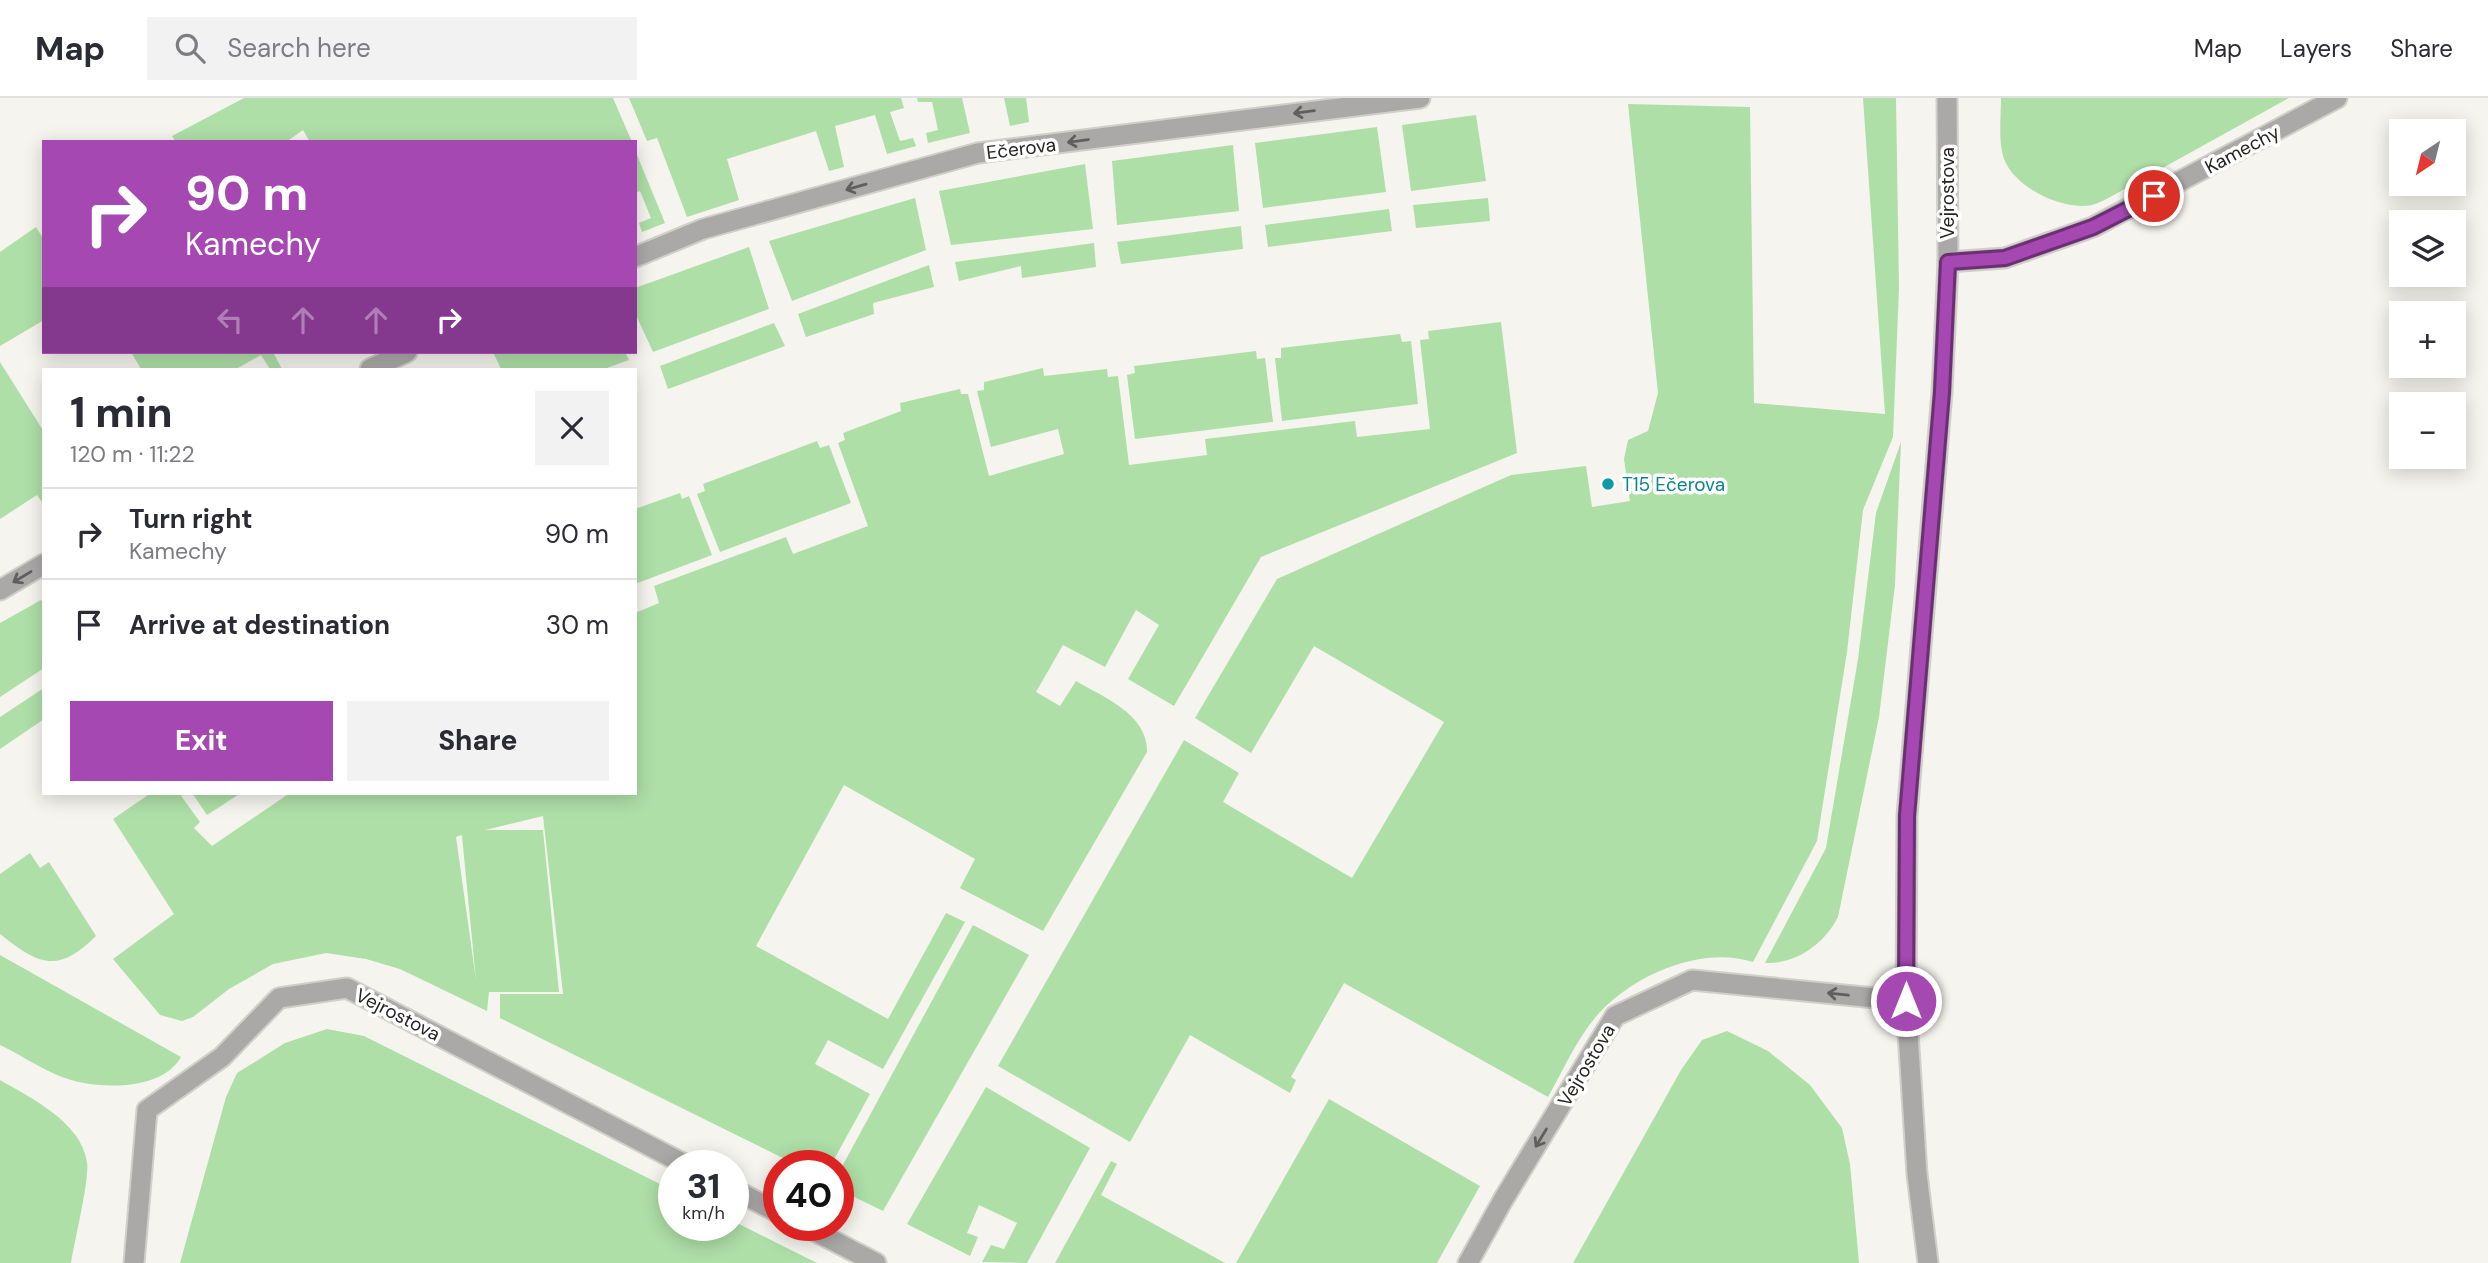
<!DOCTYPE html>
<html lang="en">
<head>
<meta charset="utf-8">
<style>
	:root { --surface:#fff; --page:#f2f2f3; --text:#2b2b33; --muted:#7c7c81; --line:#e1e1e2; --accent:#a648b2 }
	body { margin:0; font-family:"DM Sans",sans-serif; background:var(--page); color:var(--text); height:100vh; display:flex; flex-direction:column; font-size:26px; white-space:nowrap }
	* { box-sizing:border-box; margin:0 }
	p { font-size:23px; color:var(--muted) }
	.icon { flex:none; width:38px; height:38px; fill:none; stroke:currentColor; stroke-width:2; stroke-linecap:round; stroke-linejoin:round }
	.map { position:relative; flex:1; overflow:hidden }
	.details { position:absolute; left:42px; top:270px; width:595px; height:427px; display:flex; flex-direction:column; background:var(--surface); border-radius:0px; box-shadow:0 4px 18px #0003 }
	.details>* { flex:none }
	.banner { position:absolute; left:42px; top:42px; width:595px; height:214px; border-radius:0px; box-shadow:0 4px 18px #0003; background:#a648b2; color:#fff; overflow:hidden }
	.needle { width:46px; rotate:215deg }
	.tools { position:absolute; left:2389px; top:21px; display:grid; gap:14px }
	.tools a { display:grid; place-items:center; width:77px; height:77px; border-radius:0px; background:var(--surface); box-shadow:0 4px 18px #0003; font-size:35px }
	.speed { position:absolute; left:658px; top:1052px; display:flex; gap:14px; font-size:35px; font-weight:700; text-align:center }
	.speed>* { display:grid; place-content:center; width:91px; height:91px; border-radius:50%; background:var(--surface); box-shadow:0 4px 18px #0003; line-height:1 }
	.speed small { font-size:18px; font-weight:400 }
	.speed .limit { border:10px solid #d22; background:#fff; color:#111 }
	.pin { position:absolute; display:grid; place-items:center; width:60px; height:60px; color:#fff; margin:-30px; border:4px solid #fff; border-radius:50%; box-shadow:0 2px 7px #0007 }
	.me { position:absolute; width:77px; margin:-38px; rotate:0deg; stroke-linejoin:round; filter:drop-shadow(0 0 5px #0008) }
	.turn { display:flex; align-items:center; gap:24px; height:147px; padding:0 28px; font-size:32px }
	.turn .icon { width:91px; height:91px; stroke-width:2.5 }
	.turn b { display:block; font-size:49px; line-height:60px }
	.lanes { display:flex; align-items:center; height:66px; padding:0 28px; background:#0003; justify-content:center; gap:35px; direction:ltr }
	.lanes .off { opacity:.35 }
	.round { display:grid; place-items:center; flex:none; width:74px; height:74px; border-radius:0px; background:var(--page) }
	.overview { display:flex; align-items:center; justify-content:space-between; height:119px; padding:0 28px }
	h1 { font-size:42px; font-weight:800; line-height:52px }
	.cta { display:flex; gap:14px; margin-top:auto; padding:14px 28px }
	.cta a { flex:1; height:80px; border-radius:0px; background:var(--accent); color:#fff; font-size:28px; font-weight:800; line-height:80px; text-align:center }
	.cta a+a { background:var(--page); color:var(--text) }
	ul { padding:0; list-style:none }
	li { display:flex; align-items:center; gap:21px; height:91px; padding:0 28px; border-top:2px solid var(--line) }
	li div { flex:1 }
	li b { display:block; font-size:26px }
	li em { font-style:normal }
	header { display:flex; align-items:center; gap:42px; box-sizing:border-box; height:98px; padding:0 35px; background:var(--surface); border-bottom:2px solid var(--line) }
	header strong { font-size:33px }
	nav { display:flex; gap:38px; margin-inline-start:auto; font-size:24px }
	.search { width:490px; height:63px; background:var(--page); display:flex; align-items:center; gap:18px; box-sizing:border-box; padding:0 24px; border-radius:0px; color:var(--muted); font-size:26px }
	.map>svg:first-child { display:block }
	.green { fill:#aedfa7; fill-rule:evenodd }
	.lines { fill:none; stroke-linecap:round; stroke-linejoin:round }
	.minor-casing { stroke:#d0cfc9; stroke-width:23 }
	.tertiary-casing { stroke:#d0cfc9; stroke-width:23 }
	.minor { stroke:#aba8a8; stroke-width:19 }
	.tertiary { stroke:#aba8a8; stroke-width:19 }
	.oneway { stroke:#615f5e }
	.route-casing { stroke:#6c2f74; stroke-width:18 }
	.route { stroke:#a648b2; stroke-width:12 }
	.culture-dot { fill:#0f9aa8; stroke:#fff; stroke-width:2.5 }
	.labels { text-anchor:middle; stroke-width:7; stroke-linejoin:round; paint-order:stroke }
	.street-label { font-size:19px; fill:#252422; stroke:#fff }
	.culture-label { font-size:19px; fill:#0d838f; stroke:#fff; text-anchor:start }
</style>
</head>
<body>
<header>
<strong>Map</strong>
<div class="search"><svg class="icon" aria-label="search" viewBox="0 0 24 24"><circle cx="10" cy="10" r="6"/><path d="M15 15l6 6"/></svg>Search here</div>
<nav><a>Map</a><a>Layers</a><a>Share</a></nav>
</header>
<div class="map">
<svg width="2488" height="1165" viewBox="0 0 2488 1165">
	<rect width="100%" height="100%" fill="#f6f4ee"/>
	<g class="green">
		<path d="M244,0H613L632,44H310L303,32L286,44H176L172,38Z"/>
		<path d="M629,0H901L904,10L890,14L900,43L913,40L916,48L887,56L875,17L835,28L844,69L829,73L816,33L727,61L739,102L687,119L657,40L647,43Z"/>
		<path d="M917,0H962L970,35L928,45L926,35L938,32L932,4H918Z"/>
		<path d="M1004,0H1026L1029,24L1010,28Z"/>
		<path d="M1863,0H1896L1899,190L1893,339L1863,412L1847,554L1817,743L1753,864C1704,848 1641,874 1605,909C1580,933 1565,969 1548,999L1344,885L1291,979L1296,982L1290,995L1190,937L1130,1044L998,968L1184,642L1239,675L1223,704L1352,780L1444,624L1314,548L1251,655L1195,620L1277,481L1511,377L1586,368L1592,409L1630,403L1624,361L1628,342L1648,333L1658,295L1628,6L1750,9L1754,305L1885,316Z"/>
		<path d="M2001,0H2289L2112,98C2106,101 2099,105 2092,107C2063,113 2015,90 2004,61C1998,43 2001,18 2001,0Z"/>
		<path d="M1476,17L1486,83L1411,93L1402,27Z"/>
		<path d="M1377,29L1386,94L1263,110L1255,45Z"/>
		<path d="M1233,47L1239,113L1117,127L1112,63Z"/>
		<path d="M635,52L665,125L642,134L639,125L651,120L640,93L635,95Z"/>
		<path d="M1085,66L1093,131L951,147L939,93Z"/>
		<path d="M915,100L926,152L792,203L769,143Z"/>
		<path d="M1488,100L1490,123L1416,130L1413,107Z"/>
		<path d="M1389,111L1392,133L1268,149L1265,127Z"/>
		<path d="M1241,128L1243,151L1121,166L1117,144Z"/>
		<path d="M36,129L44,142V222L0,248V154Z"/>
		<path d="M1094,145L1096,169L1022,180L1021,168L959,183L955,164Z"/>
		<path d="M749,149L769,211L653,254L635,215V190Z"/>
		<path d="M929,167L934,189L873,205L874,216L806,239L798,216Z"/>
		<path d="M1501,224L1517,355L1261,459L1174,608L1128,581L1159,527L1136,512L1105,569L1063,547L1036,594L1060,608L1076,583C1103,599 1148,616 1147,654L1043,833L960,790L975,761L844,687L756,848L888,921L946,815L965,824L883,971L828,942L815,966L870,996L831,1067H797L500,920V896H563L543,718L485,732H543L559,894H489L487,913L400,871L366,861L326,855L273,866L229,891L193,919L182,923L160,917L113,861L174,816L113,721L151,695H179L200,724L194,730L212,748L290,695H635V515L659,505L654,488L786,439L793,456L868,428L838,345L845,342L843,335L901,313L900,305L960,291L961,296H968L989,378L1064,356L1058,331L991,349L977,293L984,292V284L1043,270L1044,278L1107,271L1108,279L1118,278L1129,367L1207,357L1205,341L1355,323L1357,339L1430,331L1420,242L1429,241L1428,233ZM461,737L462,738L476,882L456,739Z"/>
		<path d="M774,225L785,248L668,291L660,268Z"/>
		<path d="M1400,236L1402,244L1411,243L1418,306L1282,323L1275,260H1281V250Z"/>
		<path d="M1256,253L1257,261L1265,260L1273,324L1135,341L1127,277L1135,275L1134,268Z"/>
		<path d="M131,254H273L282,271H270L261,257L236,271H141Z"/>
		<path d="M493,254H625L629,262L604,271H501Z"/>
		<path d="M0,264L44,334V407L37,397L0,421Z"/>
		<path d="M817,343L820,350L829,347L851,405L720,454L697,396L705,393L703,386Z"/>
		<path d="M1901,344L1895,487L1879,619L1838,819C1824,846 1797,866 1765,865L1826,750L1858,561L1876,415Z"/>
		<path d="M680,395L682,401L689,398L712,457L635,486V411Z"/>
		<path d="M41,502L44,506V570L0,599V525Z"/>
		<path d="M44,590V621L0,651V619Z"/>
		<path d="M192,695H241L207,717Z"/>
		<path d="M30,755L40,770L49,764L96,838C58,876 39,867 0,836V776Z"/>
		<path d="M973,827L1029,857L883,1113L838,1091V1076Z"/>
		<path d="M0,857L181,959C161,995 91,992 57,977C38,969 19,956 0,947Z"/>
		<path d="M327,931L364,938L674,1093V1127H733V1123L817,1165H180L226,999L237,975L285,945Z"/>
		<path d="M1727,933L1768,953L1810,987L1842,1030L1850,1066L1859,1165H1573L1681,972L1702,942Z"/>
		<path d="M0,982C31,1000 81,1024 87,1064C90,1080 74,1145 71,1165H0Z"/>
		<path d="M986,989L1090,1050L1027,1165L982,1164L991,1147L1004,1151L1017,1125L979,1107L967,1135L978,1139L970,1158L907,1126Z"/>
		<path d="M1329,1001L1480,1088L1437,1165H1236Z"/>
		<path d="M1111,1063L1117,1066L1101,1097L1225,1165H1055Z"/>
	</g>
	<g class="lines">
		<g class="minor-casing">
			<g id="minor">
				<path d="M635,159L703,131L978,55L1420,0"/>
				<path d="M1948,164L2005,160L2093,129L2337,0"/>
				<path d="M370,271L407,254"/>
				<path d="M0,492L44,466"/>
				<path d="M733,1091L779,1115"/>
				<path d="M803,1127L876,1165"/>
				<path d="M134,1165L147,1012L222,959L279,900L347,890L688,1068"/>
				<path d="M1468,1165L1503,1102L1615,918L1692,882L1906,903"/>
			</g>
		</g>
		<g class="tertiary-casing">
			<path id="tertiary" d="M1928,1165L1917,1076L1906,903L1907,718L1942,294L1948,164L1947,0"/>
		</g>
		<use href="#minor" class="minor"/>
		<use href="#tertiary" class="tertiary"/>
	</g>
	<defs><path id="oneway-shaft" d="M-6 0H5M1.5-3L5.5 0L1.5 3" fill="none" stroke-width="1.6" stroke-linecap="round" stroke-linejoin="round" transform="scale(1.75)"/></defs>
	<g class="oneway">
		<use href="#oneway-shaft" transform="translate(1304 14) rotate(173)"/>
		<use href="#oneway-shaft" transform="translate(1078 43) rotate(173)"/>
		<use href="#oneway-shaft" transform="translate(856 89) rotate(164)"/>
		<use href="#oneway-shaft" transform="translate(22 479) rotate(149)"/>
		<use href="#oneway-shaft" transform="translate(1838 896) rotate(-174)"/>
		<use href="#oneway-shaft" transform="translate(1541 1040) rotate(121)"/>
	</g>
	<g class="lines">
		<g class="route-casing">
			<path id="route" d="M1906,903L1907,718L1942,294L1948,164L2005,160L2093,129L2154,98"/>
		</g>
		<use href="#route" class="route"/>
	</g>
	<circle class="culture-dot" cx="1608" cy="386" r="7"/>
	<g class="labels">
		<g class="street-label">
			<text transform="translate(1021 50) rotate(-7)" y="7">Ečerova</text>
			<text transform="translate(2242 51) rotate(-28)" y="7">Kamechy</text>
			<text transform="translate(1947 95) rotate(-90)" y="7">Vejrostova</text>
			<text transform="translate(398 916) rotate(27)" y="7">Vejrostova</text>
			<text transform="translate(1586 967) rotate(-59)" y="7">Vejrostova</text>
		</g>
		<g class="culture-label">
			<text x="1622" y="393">T15 Ečerova</text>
		</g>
	</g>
</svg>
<div class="tools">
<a><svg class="needle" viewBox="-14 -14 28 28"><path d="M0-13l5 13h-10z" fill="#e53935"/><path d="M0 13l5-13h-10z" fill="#7c7c81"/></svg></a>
<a><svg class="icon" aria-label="layers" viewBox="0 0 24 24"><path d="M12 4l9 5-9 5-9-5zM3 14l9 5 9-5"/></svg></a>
<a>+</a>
<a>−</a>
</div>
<div class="speed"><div>31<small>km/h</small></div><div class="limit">40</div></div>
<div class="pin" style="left:2154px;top:98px;background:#d93025"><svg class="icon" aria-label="arrive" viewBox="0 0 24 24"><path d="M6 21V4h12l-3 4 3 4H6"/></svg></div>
<svg class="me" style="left:1906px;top:903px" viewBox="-20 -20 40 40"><circle r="17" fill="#a648b2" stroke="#fff" stroke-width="3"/><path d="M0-11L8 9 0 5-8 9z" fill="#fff"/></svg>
<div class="banner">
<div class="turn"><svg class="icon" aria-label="right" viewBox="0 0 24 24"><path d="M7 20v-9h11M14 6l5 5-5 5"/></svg><div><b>90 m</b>Kamechy</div></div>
<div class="lanes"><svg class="icon off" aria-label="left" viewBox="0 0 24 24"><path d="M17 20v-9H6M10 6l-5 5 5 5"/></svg><svg class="icon off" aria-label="ahead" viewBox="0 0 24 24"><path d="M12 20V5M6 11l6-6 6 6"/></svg><svg class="icon off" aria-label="ahead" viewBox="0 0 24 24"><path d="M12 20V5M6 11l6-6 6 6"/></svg><svg class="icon" aria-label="right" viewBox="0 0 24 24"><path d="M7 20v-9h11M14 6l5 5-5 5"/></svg></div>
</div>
<section class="details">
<div class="overview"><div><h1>1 min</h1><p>120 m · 11:22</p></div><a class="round"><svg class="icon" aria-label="close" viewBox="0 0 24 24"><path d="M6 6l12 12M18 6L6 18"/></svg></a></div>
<ul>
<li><svg class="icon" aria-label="right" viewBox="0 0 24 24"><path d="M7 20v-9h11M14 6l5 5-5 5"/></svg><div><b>Turn right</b><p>Kamechy</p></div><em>90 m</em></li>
<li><svg class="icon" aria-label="arrive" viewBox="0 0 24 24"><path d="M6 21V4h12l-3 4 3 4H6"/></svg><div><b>Arrive at destination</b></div><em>30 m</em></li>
</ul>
<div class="cta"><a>Exit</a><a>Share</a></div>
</section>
</div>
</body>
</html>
